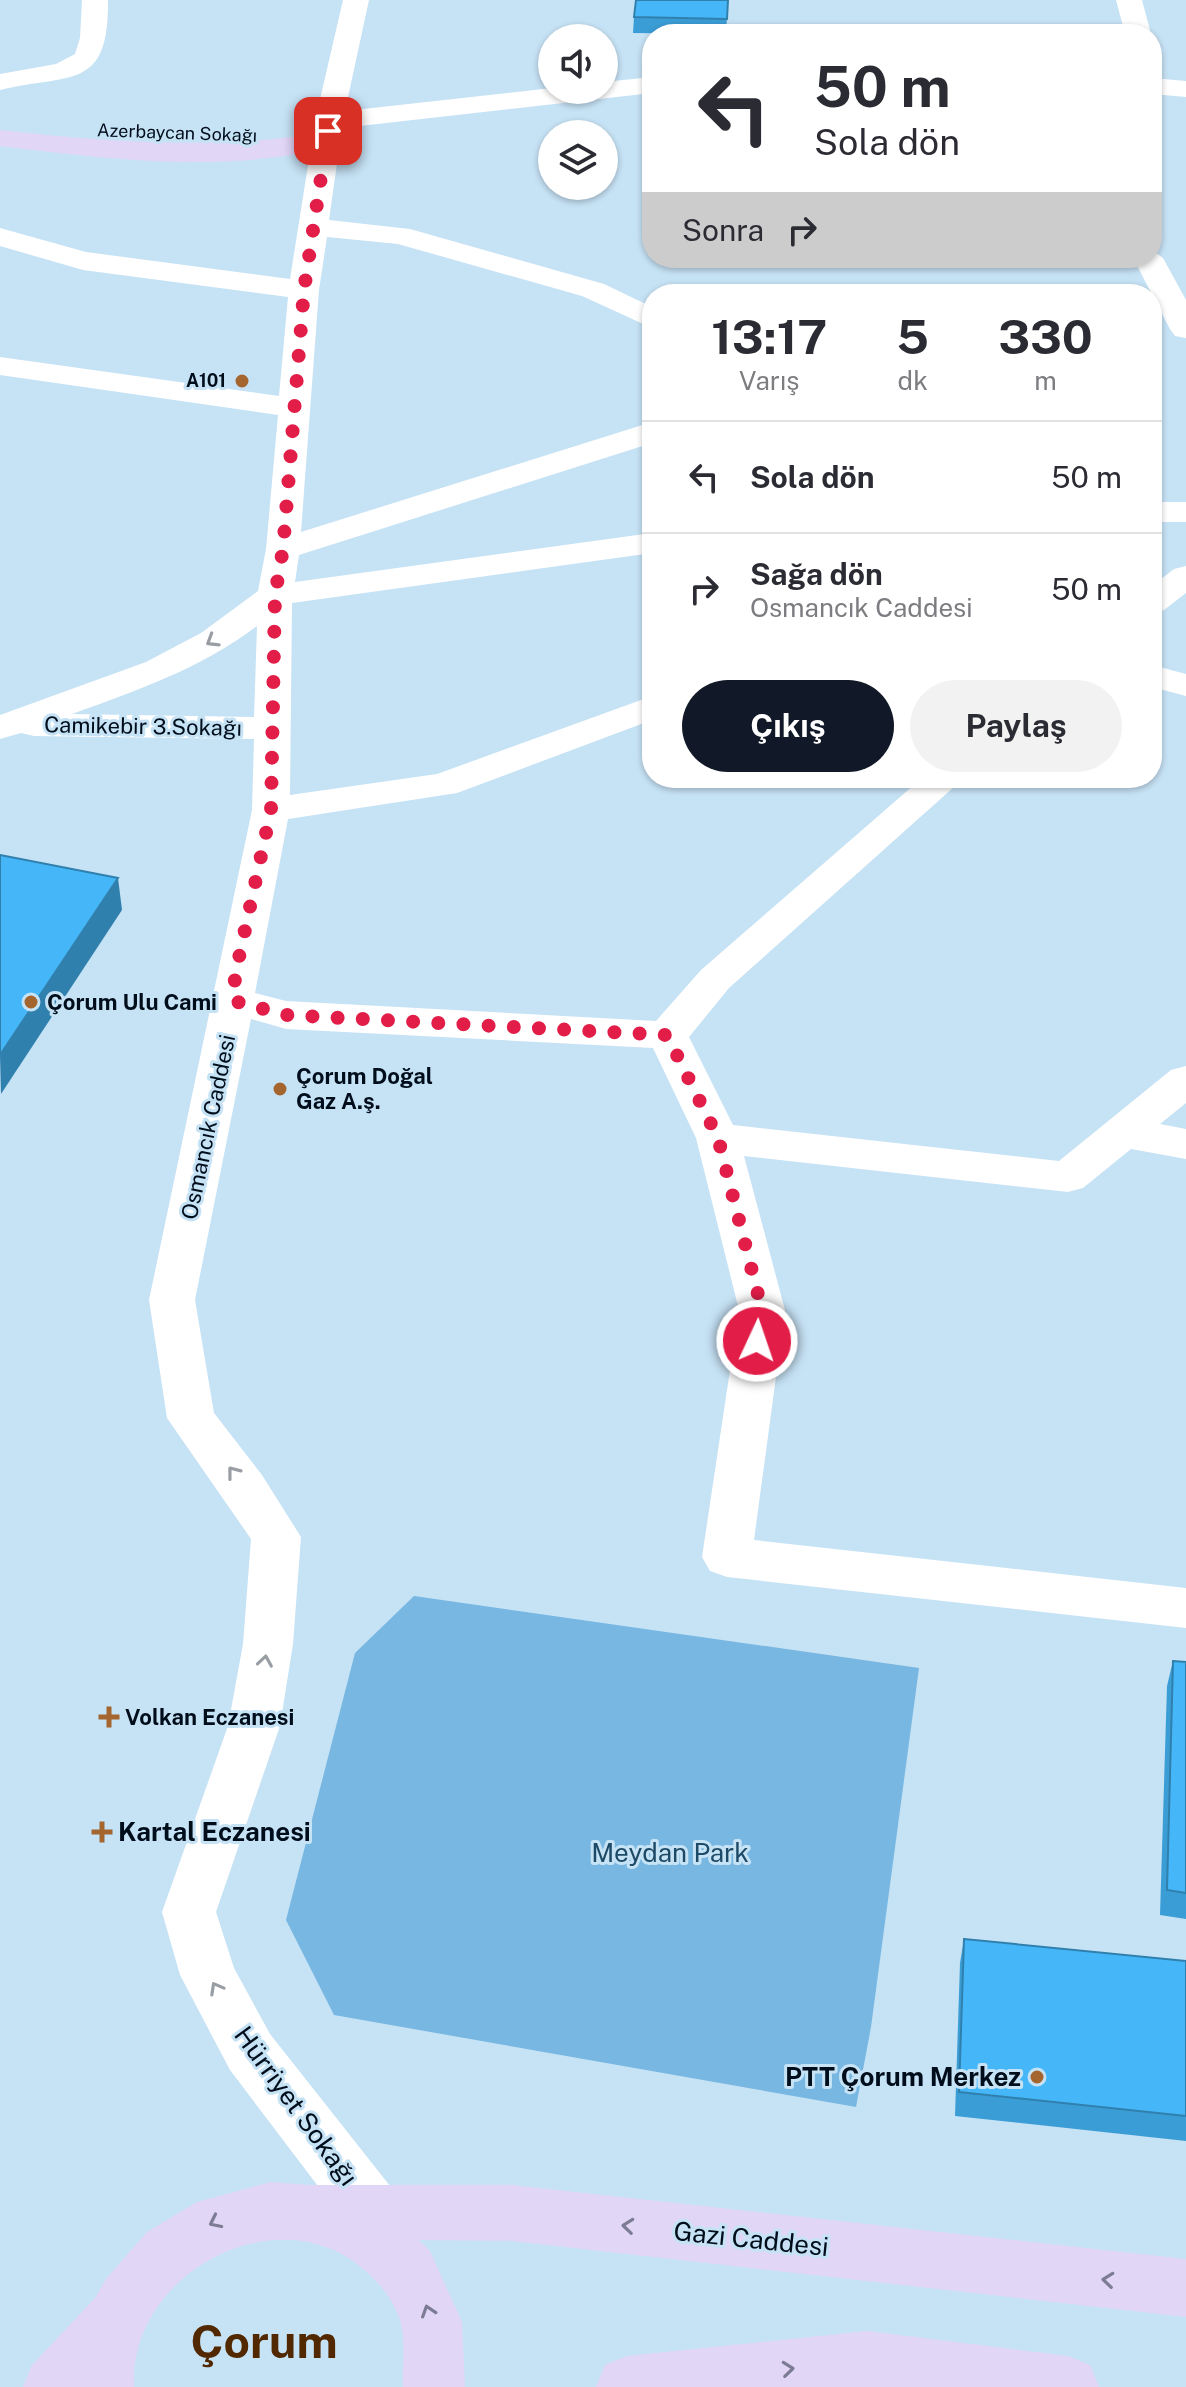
<!DOCTYPE html>
<html lang="tr">
<head>
<meta charset="utf-8">
<style>
	:root { --surface:#fff; --page:#f2f2f3; --text:#2b2b33; --muted:#7c7c81; --line:#e1e1e2; --accent:#111827 }
	body { margin:0; font-family:"Public Sans",sans-serif; background:var(--page); color:var(--text); height:100vh; display:flex; flex-direction:column; font-size:30px; white-space:nowrap }
	* { box-sizing:border-box; margin:0 }
	p { font-size:26px; color:var(--muted) }
	.icon { flex:none; width:44px; height:44px; fill:none; stroke:currentColor; stroke-width:2; stroke-linecap:round; stroke-linejoin:round }
	.map { position:relative; flex:1; overflow:hidden }
	.details { position:absolute; left:642px; top:284px; width:520px; height:504px; display:flex; flex-direction:column; background:var(--surface); border-radius:32px; box-shadow:0 2px 6px #0004 }
	.details>* { flex:none }
	.hud { position:absolute; left:642px; top:24px; width:520px; height:244px; border-radius:32px; box-shadow:0 2px 6px #0004; background:#fff; color:var(--text); overflow:hidden }
	.controls { position:absolute; left:538px; top:24px; display:grid; gap:16px }
	.controls a { display:grid; place-items:center; width:80px; height:80px; border-radius:50%; background:var(--surface); box-shadow:0 2px 6px #0004; font-size:40px }
	.pin { position:absolute; display:grid; place-items:center; width:68px; height:68px; color:#fff; margin:-34px; border-radius:16px; box-shadow:0 4px 12px #0006 }
	.me { position:absolute; width:88px; margin:-44px; rotate:3deg; stroke-linejoin:round; filter:drop-shadow(0 0 6px #0008) }
	.turn { display:flex; align-items:center; gap:28px; height:168px; padding:0 40px; font-size:36px }
	.turn .icon { width:104px; height:104px; stroke-width:2.5 }
	.turn b { display:block; font-size:56px; line-height:68px }
	.then { display:flex; align-items:center; height:76px; padding:0 40px; background:#0003; gap:16px; font-size:30px }
	.eta { display:flex; justify-content:space-evenly; align-items:center; height:136px; text-align:center }
	.eta b { font-size:48px; font-weight:700; line-height:56px }
	.cta { display:flex; gap:16px; margin-top:auto; padding:16px 40px }
	.cta a { flex:1; height:92px; border-radius:48px; background:var(--accent); color:#fff; font-size:32px; font-weight:700; line-height:92px; text-align:center }
	.cta a+a { background:var(--page); color:var(--text) }
	ul { padding:0; list-style:none }
	li { display:flex; align-items:center; gap:24px; height:112px; padding:0 40px; border-top:2px solid var(--line) }
	li div { flex:1 }
	li b { display:block; font-size:30px }
	li em { font-style:normal }
	.map>svg:first-child { display:block }
	.green { fill:#77b7e1 }
	.lines { fill:none; stroke-linecap:round; stroke-linejoin:round }
	.street { fill:#fff; fill-rule:evenodd }
	.secondary { fill:#e2d6f7; fill-rule:evenodd }
	.wall { fill:#3b9dd6 }
	.shaded-wall { fill:#3080ae }
	.building { fill:#45b7f9; stroke:#3080ae; stroke-width:2 }
	.oneway { stroke:#999ea4 }
	.oneway2 { stroke:#7c7c94 }
	.route { stroke:#e11d48; stroke-width:14; stroke-dasharray:0 25.2 }
	.poi-dot { fill:#a5652e; stroke:#c6e2f5; stroke-width:3 }
	.labels { text-anchor:middle; stroke-width:6; stroke-linejoin:round; paint-order:stroke }
	.far-street-label { font-size:18px; fill:#000d1b; stroke:#c6e2f5 }
	.far-poi-label { font-size:18px; font-weight:bold; fill:#000d1b; stroke:#c6e2f5; text-anchor:end }
	.street-label { font-size:22px; fill:#000d1b; stroke:#c6e2f5 }
	.poi-label { font-size:22px; font-weight:bold; fill:#000d1b; stroke:#c6e2f5; text-anchor:start }
	.near-poi-label { font-size:26px; font-weight:bold; fill:#000d1b; stroke:#c6e2f5; text-anchor:start }
	.near-park-label { font-size:26px; fill:#1d4a66; stroke:#c6e2f5 }
	.near-street-label { font-size:26px; fill:#000d1b; stroke:#c6e2f5 }
	.near-town-label { font-size:46px; font-weight:bold; fill:#522800; stroke:#c6e2f5 }
</style>
</head>
<body>
<div class="map">
<svg width="1186" height="2387" viewBox="0 0 1186 2387">
	<rect width="100%" height="100%" fill="#c6e2f5"/>
	<path class="green" d="M414,1596L919,1668L871,2027L856,2107L334,2015L286,1920L355,1653Z"/>
	<g class="lines">
		<g class="street">
			<path d="M82,0H108C109,92 70,73 0,90V74L56,64L75,54L80,38Z"/>
			<path d="M343,0H369L345,111L552,88L604,90V82L652,77V93L342,128L329,220L410,229L604,284L652,307V328L582,296L398,244L327,237L319,290L301,532L652,422V443L299,555L295,582L652,533V553L292,603L290,795L437,774L652,696V720L457,793L288,819L255,993L286,1001L656,1021L701,970L922,778H964L729,988L689,1037L733,1125L1059,1161L1171,1070L1186,1066V1103L1160,1124L1186,1129V1159L1131,1149L1083,1188L1068,1192L744,1156L785,1310L754,1540L1186,1588V1628L727,1577L710,1571L702,1557L739,1310L696,1138L653,1048L286,1029L251,1019L195,1300L214,1413L262,1475L301,1537L293,1644L280,1726L216,1912L234,1968L270,2034L394,2191L403,2211L394,2231L373,2239L352,2231L230,2070L180,1975L162,1912L228,1726L243,1644L251,1539L167,1418L149,1300L252,810L254,739L34,736L21,733L0,739V715L146,662L201,633L258,591L266,549L278,415L0,375V357L279,396L288,297L83,270L0,246V228L86,252L290,279L315,121ZM257,626L254,717L72,714C138,690 200,669 257,626Z"/>
			<path d="M1116,0H1142L1151,34H1125Z"/>
			<path d="M1152,78L1186,81V97L1152,94Z"/>
			<path d="M1152,250L1163,258L1186,300V338L1175,336L1170,329L1133,258H1152Z"/>
			<rect x="1152" y="502" width="34" height="20"/>
			<path d="M1186,566V593L1164,610L1152,614V586L1174,569Z"/>
			<path d="M1152,665L1186,674V696L1152,687Z"/>
		</g>
		<g class="secondary">
			<path d="M0,130C108,142 213,150 320,133L330,135L334,141L330,147C223,174 108,159 0,146Z"/>
			<path d="M271,2182L310,2185H512L1186,2259V2317L512,2241L419,2240L430,2251L462,2322L465,2387H403C402,2366 406,2339 400,2320C393,2301 384,2288 370,2275C284,2190 128,2271 134,2387H23L32,2365L95,2298L106,2279L147,2232L197,2202Z"/>
			<path d="M867,2331L1068,2356L1090,2365L1099,2387H596L605,2365L627,2356Z"/>
		</g>
	</g>
	<g class="wall">
		<path d="M728,0L726,34L633,33L634,17Z"/>
		<path d="M1173,1661L1186,1662V1919L1160,1915L1167,1686Z"/>
		<path d="M964,1939L1186,1961V2141L955,2116L960,1963Z"/>
	</g>
	<path class="shaded-wall" d="M118,878L122,910L1,1094L0,1055Z"/>
	<g class="building">
		<path d="M636,0H728L727,19L634,17Z"/>
		<path d="M0,855L118,878L0,1055Z"/>
		<path d="M1173,1661L1186,1662V1893L1167,1890Z"/>
		<path d="M964,1939L1186,1961V2116L959,2092Z"/>
	</g>
	<defs><path id="oneway-chevron" d="M-2-3.5L2.5 0L-2 3.5" fill="none" stroke-width="1.6" stroke-linecap="round" stroke-linejoin="round" transform="scale(2)"/></defs>
	<g class="oneway">
		<use href="#oneway-chevron" transform="translate(212 641) rotate(148)"/>
		<use href="#oneway-chevron" transform="translate(233 1472) rotate(-128)"/>
		<use href="#oneway-chevron" transform="translate(265 1661) rotate(-81)"/>
		<use href="#oneway-chevron" transform="translate(216 1988) rotate(-119)"/>
	</g>
	<g class="oneway2">
		<use href="#oneway-chevron" transform="translate(215 2222) rotate(154)"/>
		<use href="#oneway-chevron" transform="translate(628 2226) rotate(-174)"/>
		<use href="#oneway-chevron" transform="translate(1108 2280) rotate(-174)"/>
		<use href="#oneway-chevron" transform="translate(428 2311) rotate(-108)"/>
		<use href="#oneway-chevron" transform="translate(788 2369) rotate(-6)"/>
	</g>
	<g class="lines">
		<path class="route" d="M328,131L304,290L283,549L275,595L271,810L235,976L234,1001L286,1015L667,1035L718,1138L762,1310L757,1341"/>
	</g>
	<g class="poi-dot">
		<circle cx="242" cy="381" r="8"/>
		<circle cx="31" cy="1002" r="8"/>
		<circle cx="280" cy="1089" r="8"/>
		<path d="M105 1705h8v8h8v8h-8v8h-8v-8h-8v-8h8z"/>
		<path d="M98 1820h8v8h8v8h-8v8h-8v-8h-8v-8h8z"/>
		<circle cx="1037" cy="2077" r="8"/>
	</g>
	<g class="labels">
		<g class="far-street-label">
			<text transform="translate(177 133) rotate(2)" y="6">Azerbaycan Sokağı</text>
		</g>
		<g class="far-poi-label">
			<text x="226" y="387">A101</text>
		</g>
		<g class="street-label">
			<text transform="translate(143 726) rotate(1)" y="8">Camikebir 3.Sokağı</text>
			<text transform="translate(208 1127) rotate(-78)" y="8">Osmancık Caddesi</text>
		</g>
		<g class="poi-label">
			<text x="47" y="1010">Çorum Ulu Cami</text>
			<text x="296" y="1084">Çorum Doğal<tspan x="296" dy="25">Gaz A.ş.</tspan></text>
			<text x="125" y="1725">Volkan Eczanesi</text>
		</g>
		<g class="near-poi-label">
			<text x="118" y="1841">Kartal Eczanesi</text>
			<text x="1021" y="2086" text-anchor="end">PTT Çorum Merkez</text>
		</g>
		<g class="near-park-label">
			<text x="670" y="1862">Meydan Park</text>
		</g>
		<g class="near-street-label">
			<text transform="translate(296 2106) rotate(54)" y="9">Hürriyet Sokağı</text>
			<text transform="translate(751 2239) rotate(6)" y="9">Gazi Caddesi</text>
		</g>
		<g class="near-town-label">
			<text x="264" y="2358">Çorum</text>
		</g>
	</g>
</svg>
<div class="controls">
<a><svg class="icon" aria-label="sound" viewBox="0 0 24 24"><path d="M4 9h4l5-4v14l-5-4H4zM17 9q2 3 0 6"/></svg></a>
<a><svg class="icon" aria-label="layers" viewBox="0 0 24 24"><path d="M12 4l9 5-9 5-9-5zM3 14l9 5 9-5"/></svg></a>
</div>
<div class="pin" style="left:328px;top:131px;background:#d93025"><svg class="icon" aria-label="arrive" viewBox="0 0 24 24"><path d="M6 21V4h12l-3 4 3 4H6"/></svg></div>
<svg class="me" style="left:757px;top:1341px" viewBox="-20 -20 40 40"><circle r="17" fill="#e11d48" stroke="#fff" stroke-width="3"/><path d="M0-11L8 9 0 5-8 9z" fill="#fff"/></svg>
<div class="hud">
<div class="turn"><svg class="icon" aria-label="left" viewBox="0 0 24 24"><path d="M17 20v-9H6M10 6l-5 5 5 5"/></svg><div><b>50 m</b>Sola dön</div></div>
<div class="then">Sonra<svg class="icon" aria-label="right" viewBox="0 0 24 24"><path d="M7 20v-9h11M14 6l5 5-5 5"/></svg></div>
</div>
<section class="details">
<div class="eta">
<div><b>13:17</b><p>Varış</p></div>
<div><b>5</b><p>dk</p></div>
<div><b>330</b><p>m</p></div>
</div>
<ul>
<li><svg class="icon" aria-label="left" viewBox="0 0 24 24"><path d="M17 20v-9H6M10 6l-5 5 5 5"/></svg><div><b>Sola dön</b></div><em>50 m</em></li>
<li><svg class="icon" aria-label="right" viewBox="0 0 24 24"><path d="M7 20v-9h11M14 6l5 5-5 5"/></svg><div><b>Sağa dön</b><p>Osmancık Caddesi</p></div><em>50 m</em></li>
</ul>
<div class="cta"><a>Çıkış</a><a>Paylaş</a></div>
</section>
</div>
</body>
</html>
